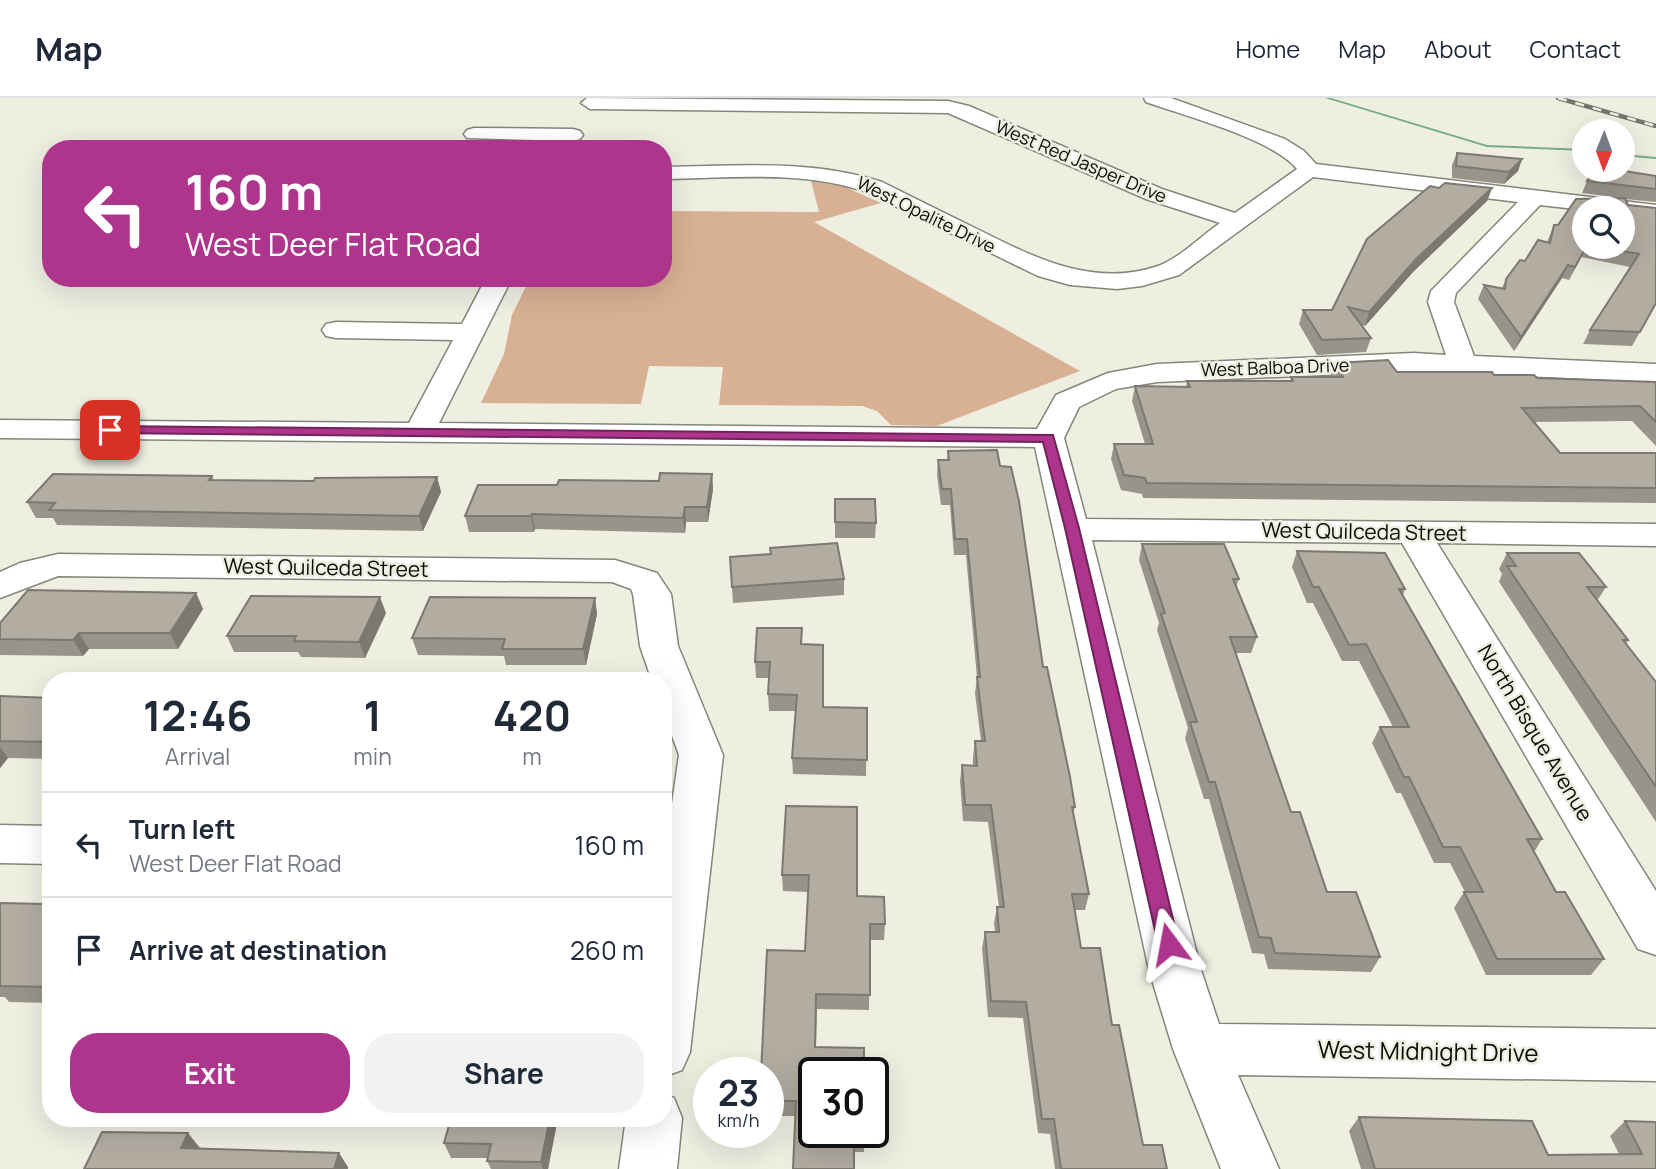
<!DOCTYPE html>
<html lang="en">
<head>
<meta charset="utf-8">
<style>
	:root { --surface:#fff; --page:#f2f2f3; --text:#1f2937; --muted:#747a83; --line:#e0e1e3; --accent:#ad368c }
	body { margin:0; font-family:Manrope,sans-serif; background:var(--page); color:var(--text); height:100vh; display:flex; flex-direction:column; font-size:26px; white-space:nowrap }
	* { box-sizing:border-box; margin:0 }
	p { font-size:23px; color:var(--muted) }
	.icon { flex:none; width:38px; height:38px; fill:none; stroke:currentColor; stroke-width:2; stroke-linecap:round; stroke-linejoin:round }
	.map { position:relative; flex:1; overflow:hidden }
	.sheet { position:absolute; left:42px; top:574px; width:630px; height:455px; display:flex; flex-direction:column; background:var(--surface); border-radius:28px; box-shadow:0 7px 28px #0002 }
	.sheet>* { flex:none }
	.hud { position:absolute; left:42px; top:42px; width:630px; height:147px; border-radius:28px; box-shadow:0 7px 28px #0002; background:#ad368c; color:#fff; overflow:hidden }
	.needle { width:46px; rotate:181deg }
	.buttons { position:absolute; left:1572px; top:21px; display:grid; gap:14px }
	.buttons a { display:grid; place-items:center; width:63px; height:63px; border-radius:50%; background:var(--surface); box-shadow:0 7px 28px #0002; font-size:35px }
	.speed { position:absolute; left:693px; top:959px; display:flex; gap:14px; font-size:35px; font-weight:700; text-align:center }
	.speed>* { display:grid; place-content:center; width:91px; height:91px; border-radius:50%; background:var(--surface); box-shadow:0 7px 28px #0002; line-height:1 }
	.speed small { font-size:18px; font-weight:400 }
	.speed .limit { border:4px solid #111; border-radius:10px; background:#fff; color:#111 }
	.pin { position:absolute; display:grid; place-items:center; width:60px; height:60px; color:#fff; margin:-30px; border-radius:14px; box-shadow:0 4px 10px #0006 }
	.me { position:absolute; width:77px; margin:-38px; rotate:347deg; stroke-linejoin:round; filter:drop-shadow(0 0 5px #0008) }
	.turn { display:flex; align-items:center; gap:24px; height:147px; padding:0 28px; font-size:32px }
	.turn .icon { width:91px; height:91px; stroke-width:2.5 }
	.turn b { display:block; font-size:49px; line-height:60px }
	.eta { display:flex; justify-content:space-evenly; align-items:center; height:119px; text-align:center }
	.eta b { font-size:42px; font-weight:700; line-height:49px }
	.button { display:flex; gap:14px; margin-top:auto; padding:14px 28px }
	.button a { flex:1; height:80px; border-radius:28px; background:var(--accent); color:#fff; font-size:28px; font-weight:700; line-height:80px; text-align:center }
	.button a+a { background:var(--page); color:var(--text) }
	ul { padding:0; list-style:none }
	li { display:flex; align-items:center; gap:21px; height:105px; padding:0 28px; border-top:2px solid var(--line) }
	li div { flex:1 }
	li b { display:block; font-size:26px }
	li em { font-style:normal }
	header { display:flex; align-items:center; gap:42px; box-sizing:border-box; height:98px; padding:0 35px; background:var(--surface); border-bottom:2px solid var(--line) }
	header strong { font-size:33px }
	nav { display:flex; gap:38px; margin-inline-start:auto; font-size:24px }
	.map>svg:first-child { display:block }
	.green { fill:#d8b094 }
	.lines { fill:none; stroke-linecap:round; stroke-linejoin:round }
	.stream { fill:#75ac8a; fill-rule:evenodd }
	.minor-casing { stroke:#85857a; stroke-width:3 }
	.minor { fill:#fff; fill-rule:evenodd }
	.rail-casing { stroke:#75756d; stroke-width:4.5 }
	.rail { stroke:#eeeee1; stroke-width:2.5; stroke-dasharray:9; stroke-linecap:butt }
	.wall { fill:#99948a; fill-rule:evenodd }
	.shaded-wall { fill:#7d7871 }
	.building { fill:#b2aca1; stroke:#7d7871; stroke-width:2 }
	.route { fill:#ad368c; stroke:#70235b; stroke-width:2 }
	.labels { text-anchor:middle; stroke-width:5; stroke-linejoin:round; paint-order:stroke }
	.far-street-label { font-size:18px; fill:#0b0b08; stroke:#eeeee1 }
	.street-label { font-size:21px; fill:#0b0b08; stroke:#eeeee1 }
	.near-street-label { font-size:24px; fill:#0b0b08; stroke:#eeeee1 }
</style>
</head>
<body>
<header>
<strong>Map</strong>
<nav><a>Home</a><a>Map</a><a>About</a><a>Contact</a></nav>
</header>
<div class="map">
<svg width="1656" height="1071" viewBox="0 0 1656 1071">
	<rect width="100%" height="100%" fill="#eeeee1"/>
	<path class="green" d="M811,83L843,88L881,105L814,124L1080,273L937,328L891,327L877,313L862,308L719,307L723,269L649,268L641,306L481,305L504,256L512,217L530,180H663V113L819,114Z"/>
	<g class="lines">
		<g class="stream">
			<path d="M1325,0H1331L1487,47L1584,51V53L1487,49Z"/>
			<path d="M1622,56L1656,59V61L1622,58Z"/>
		</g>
		<g class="minor-casing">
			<g id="minor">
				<path d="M587,0L948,3L969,8L1162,91L1235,115L1297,71C1273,41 1185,18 1146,4L1144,0H1171L1285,41L1304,53L1316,66L1656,107V121L1622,117V110L1584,112L1540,107L1456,195L1454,204L1474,258L1656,266V284L1414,273L1157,284L1116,291L1079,309L1064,340L1086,421L1656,426V448L1437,445L1656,793V857L1638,851L1402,445L1092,442L1201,872L1219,926L1656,931V983L1238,977L1279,1071H1221L1173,951L1149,872L1035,349L0,340V322L409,325L453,242L336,240L326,238L322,232L326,226L336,224L462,226L486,180H512L439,325L1037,331L1056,297L1108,275L1157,266L1414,255L1446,257L1428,204L1431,193L1518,104L1313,79L1179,177L1142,188L1117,191L1070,187L1038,178L866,94C802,72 730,80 663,81V69C737,68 811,61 882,84C914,100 946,116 979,132C1035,160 1094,190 1158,168C1180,160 1201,138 1220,125L1146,101L948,15L590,11L581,5Z"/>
				<path d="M474,30L573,31L580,33L583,37L580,41L573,43L467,40L464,36L467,32Z"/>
				<path d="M58,456L615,462L657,475L671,496L678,548L723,657L690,954L682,972L663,979V768L679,657L663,613V583H652L640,548L633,496L631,491L612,484L58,478L0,500V474L20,465Z"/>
				<path d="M0,727L51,728V766L0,765Z"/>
				<path d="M663,996L674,1000L682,1020L677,1071H619L626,1020H663Z"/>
			</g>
		</g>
		<use href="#minor" class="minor"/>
		<g class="rail-casing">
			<path id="rail" d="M1558,0L1656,28"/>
		</g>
		<use href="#rail" class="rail"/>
	</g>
	<g class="wall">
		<path d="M1457,55L1522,61L1518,73L1504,86L1452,80V67Z"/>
		<path d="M1656,78V104L1625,101L1656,206L1632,248L1583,246L1590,232L1630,169L1581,159L1569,182L1562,180L1514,253L1478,201L1484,187L1502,190L1506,181L1547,144L1554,127H1558L1621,100L1582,95L1587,83ZM1622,110V149H1584Z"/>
		<path d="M1439,90H1492L1487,103L1413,174L1365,228L1361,227L1371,240L1366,254L1317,257L1299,226L1303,212H1332Z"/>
		<path d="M1335,265L1397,274L1656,284V348L1632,323L1535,324L1560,355H1656V405L1143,400L1142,396L1121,392L1111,361L1114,346H1145L1132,303L1135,288L1186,289L1187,283H1290L1291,279H1330Z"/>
		<path d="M948,353L1043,569L1075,709L1073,716L1089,796L1085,812H1075L1081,850L1112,927L1143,1047L1167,1071H1055L1050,1036L1038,1035L1023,920L988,919L982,850L985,834H995L994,825L997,809H999L988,724L963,723L960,683L962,667H973V659L975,643H981L975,595L977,580L966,457H954L950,407H941L937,377L938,362H947Z"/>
		<path d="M712,376L713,391L708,424H686L685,435L535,431L534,434H469L465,418L557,387L659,383Z"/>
		<path d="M212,378L214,382L314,383L437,379L441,394L423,433L57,427L53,420H36L27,404Z"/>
		<path d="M835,401L876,425L875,440H835Z"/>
		<path d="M1142,446L1239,481L1236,489L1257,539L1251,555H1236L1291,714L1327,794L1380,859L1371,874L1268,871L1264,856L1252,855L1209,701H1204L1185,640L1188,630L1157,532L1159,525L1139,462Z"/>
		<path d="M1297,453L1405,491L1403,497L1542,741L1534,754L1556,794L1604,861L1591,877H1486L1454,810L1464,794H1465L1450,765H1434L1401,695H1396L1372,645L1380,629H1393L1359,563H1342L1313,505H1307L1292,469Z"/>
		<path d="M1507,455L1606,489L1597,503L1628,542L1626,546L1656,584V724L1499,484L1502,476L1499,471Z"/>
		<path d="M730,459L844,481V497L733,505Z"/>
		<path d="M196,495L203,511L178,551H89L83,558L0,557V525Z"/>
		<path d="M595,500L597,516L586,567H506L504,558L418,557L412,540Z"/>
		<path d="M386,515L365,560L301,559L298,554H234L227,538Z"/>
		<path d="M802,546L823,609L867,610L866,678L793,676L792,660L796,613H769L768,596L769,580H756L755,564Z"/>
		<path d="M0,598L51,600V661L8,660L0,670Z"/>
		<path d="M786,708L857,798L885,826L884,842H870L869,912L817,911L816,949L865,1034L864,1054H854L796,1018H768V975L805,853L808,794L783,793L782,777Z"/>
		<path d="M51,802V905L9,904L5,899H0V805L46,806Z"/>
		<path d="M1359,1019L1548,1057L1619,1056L1610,1038L1625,1023L1656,1071H1361L1349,1033Z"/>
		<path d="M558,1020L548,1071H491L487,1063L488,1060H451L444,1045Z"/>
	</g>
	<g class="shaded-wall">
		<path d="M1522,61L1518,73L1504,86L1509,74Z"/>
		<path d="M1492,90L1487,103L1413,174L1365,228L1369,214L1417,160Z"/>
		<path d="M1586,149L1581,159L1569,182L1575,169Z"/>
		<path d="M1568,167L1562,180L1514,253L1521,239Z"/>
		<path d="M712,376L713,391L708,424L707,409Z"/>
		<path d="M437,379L441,394L423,433L419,418Z"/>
		<path d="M685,409L686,424L685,435L683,420Z"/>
		<path d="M532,416L535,431L534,434L531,418Z"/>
		<path d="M196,495L203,511L178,551L170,535Z"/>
		<path d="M380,499L386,515L365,560L359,544Z"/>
		<path d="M595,500L597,516L586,567L583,551Z"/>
		<path d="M79,535L89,551L83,558L73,542Z"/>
		<path d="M0,649L8,660L0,670Z"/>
		<path d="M550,1020H558L548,1071H543L541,1064Z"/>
		<path d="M188,1035L200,1050L193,1064L181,1050Z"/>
		<path d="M339,1055L348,1069V1071H334Z"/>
	</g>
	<g class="building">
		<path d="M1457,55L1522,61L1509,74L1456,68Z"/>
		<path d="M1595,72H1618L1656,78V91L1587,83Z"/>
		<path d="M1445,85L1492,90L1417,160L1369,214L1348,209L1371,240L1322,242L1303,212H1332L1367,141L1430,88L1439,90Z"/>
		<path d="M1625,100L1628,107L1656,110V205L1640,234L1590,232L1639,156L1601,149H1622V110H1584V149H1586L1575,169L1568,167L1521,239L1484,187L1505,191L1506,181L1520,162L1525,163L1538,142L1550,145L1554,127H1558L1576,101Z"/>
		<path d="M1388,262L1397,274H1492L1494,277H1534L1537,280L1656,284V324L1640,308L1522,310L1560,355H1656V390L1147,385L1145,380L1124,377L1114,346H1153L1135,288L1190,289L1187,283H1293L1291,279H1343L1335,265Z"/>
		<path d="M997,352L1000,368L1011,369L1019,403L1043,569H1047L1070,679L1075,709H1072L1089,796H1072L1081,850H1100L1112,927H1119L1143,1047H1162L1167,1071H1061L1054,1021H1042L1026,904L991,903L985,834H999L997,809H1004L991,707H965L962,667L977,668L975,643H985L977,579H980L967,441H955L951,391H942L938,362H949L948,353Z"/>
		<path d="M660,375L712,376L707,409H685L683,420L532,416L531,418H465L478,387H557L559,382L659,383Z"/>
		<path d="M53,376L212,378L209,382L314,383L315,380L437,379L419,418L49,412L55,405L27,404Z"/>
		<path d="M835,401H875L876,425L835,424Z"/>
		<path d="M837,445L844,481L732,489L730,459L771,456L770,450Z"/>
		<path d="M1142,446H1224L1239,481H1233L1257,539H1230L1291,714H1300L1327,794H1356L1380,859L1275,855L1271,840L1259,839L1215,684H1209L1190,624H1197L1161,516L1165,515Z"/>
		<path d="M1297,453L1385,455L1405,491H1399L1542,741H1527L1556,794H1565L1604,861H1497L1464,794H1483L1460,749H1443L1409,679H1404L1380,629H1409L1366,546L1349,547L1319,489H1313Z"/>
		<path d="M1507,455H1579L1606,489H1587L1628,542H1623L1656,584V689L1507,468H1516Z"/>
		<path d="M28,492L196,495L170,535H79L73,542L0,541V525Z"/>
		<path d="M251,498L380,499L359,544L294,543L296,538H227Z"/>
		<path d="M430,499L595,500L583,551H502L505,541L412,540Z"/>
		<path d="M757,530H802L801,546L823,547V609L867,610V662L792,660L797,597L768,596L770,564H755Z"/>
		<path d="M0,598L51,600V644L0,643Z"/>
		<path d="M786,708L857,709V798L884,799L885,826H870V897L816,896L815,949L864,950V975H814V1034H865V1040L854,1039V1071H793L796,1003H768V975H761L767,852L805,853L809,777H782Z"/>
		<path d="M49,802H51V889L0,888V805L46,806Z"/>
		<path d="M1359,1019L1532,1023L1548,1057L1642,1056L1625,1023L1656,1024V1071H1375Z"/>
		<path d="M451,1020H550L541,1064L487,1063L491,1046L444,1045Z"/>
		<path d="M102,1034L188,1035L181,1050L339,1055L334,1071H84Z"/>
	</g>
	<path class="route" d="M110,328L1053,337L1079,430L1179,846L1176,852L1169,855L1161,852L1158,846L1065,430L1043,344L106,335L104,332Z"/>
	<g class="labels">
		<g class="far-street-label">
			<text transform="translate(1081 64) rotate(23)" y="6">West Red Jasper Drive</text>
			<text transform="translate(926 117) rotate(26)" y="6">West Opalite Drive</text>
			<text transform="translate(1275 270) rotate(-2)" y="6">West Balboa Drive</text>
		</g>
		<g class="street-label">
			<text transform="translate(1364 434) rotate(1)" y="7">West Quilceda Street</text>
			<text transform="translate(326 470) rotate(1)" y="7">West Quilceda Street</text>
			<text transform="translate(1535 635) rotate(59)" y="7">North Bisque Avenue</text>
		</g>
		<g class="near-street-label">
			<text transform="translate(1428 954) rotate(1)" y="8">West Midnight Drive</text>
		</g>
	</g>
</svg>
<div class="buttons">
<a><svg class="needle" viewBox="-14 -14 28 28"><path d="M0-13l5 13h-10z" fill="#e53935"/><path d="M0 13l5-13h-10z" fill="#747a83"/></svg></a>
<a><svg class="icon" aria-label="search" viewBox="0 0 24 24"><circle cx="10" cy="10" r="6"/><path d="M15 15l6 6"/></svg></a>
</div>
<div class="speed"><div>23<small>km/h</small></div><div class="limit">30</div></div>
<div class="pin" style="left:110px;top:332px;background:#d93025"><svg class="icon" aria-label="arrive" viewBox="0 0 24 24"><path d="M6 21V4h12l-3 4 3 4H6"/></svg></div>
<svg class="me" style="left:1169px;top:846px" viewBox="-20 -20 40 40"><path d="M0-17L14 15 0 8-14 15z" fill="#ad368c" stroke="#fff" stroke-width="4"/></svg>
<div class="hud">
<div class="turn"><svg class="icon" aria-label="left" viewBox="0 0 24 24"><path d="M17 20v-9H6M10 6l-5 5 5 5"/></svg><div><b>160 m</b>West Deer Flat Road</div></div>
</div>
<section class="sheet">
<div class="eta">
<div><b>12:46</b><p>Arrival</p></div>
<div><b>1</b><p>min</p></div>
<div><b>420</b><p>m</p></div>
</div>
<ul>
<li><svg class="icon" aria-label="left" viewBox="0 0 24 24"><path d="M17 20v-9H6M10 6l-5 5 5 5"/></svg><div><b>Turn left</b><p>West Deer Flat Road</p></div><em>160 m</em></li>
<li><svg class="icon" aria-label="arrive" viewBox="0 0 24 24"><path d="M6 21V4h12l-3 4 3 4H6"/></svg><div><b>Arrive at destination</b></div><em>260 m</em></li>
</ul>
<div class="button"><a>Exit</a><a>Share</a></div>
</section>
</div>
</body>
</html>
